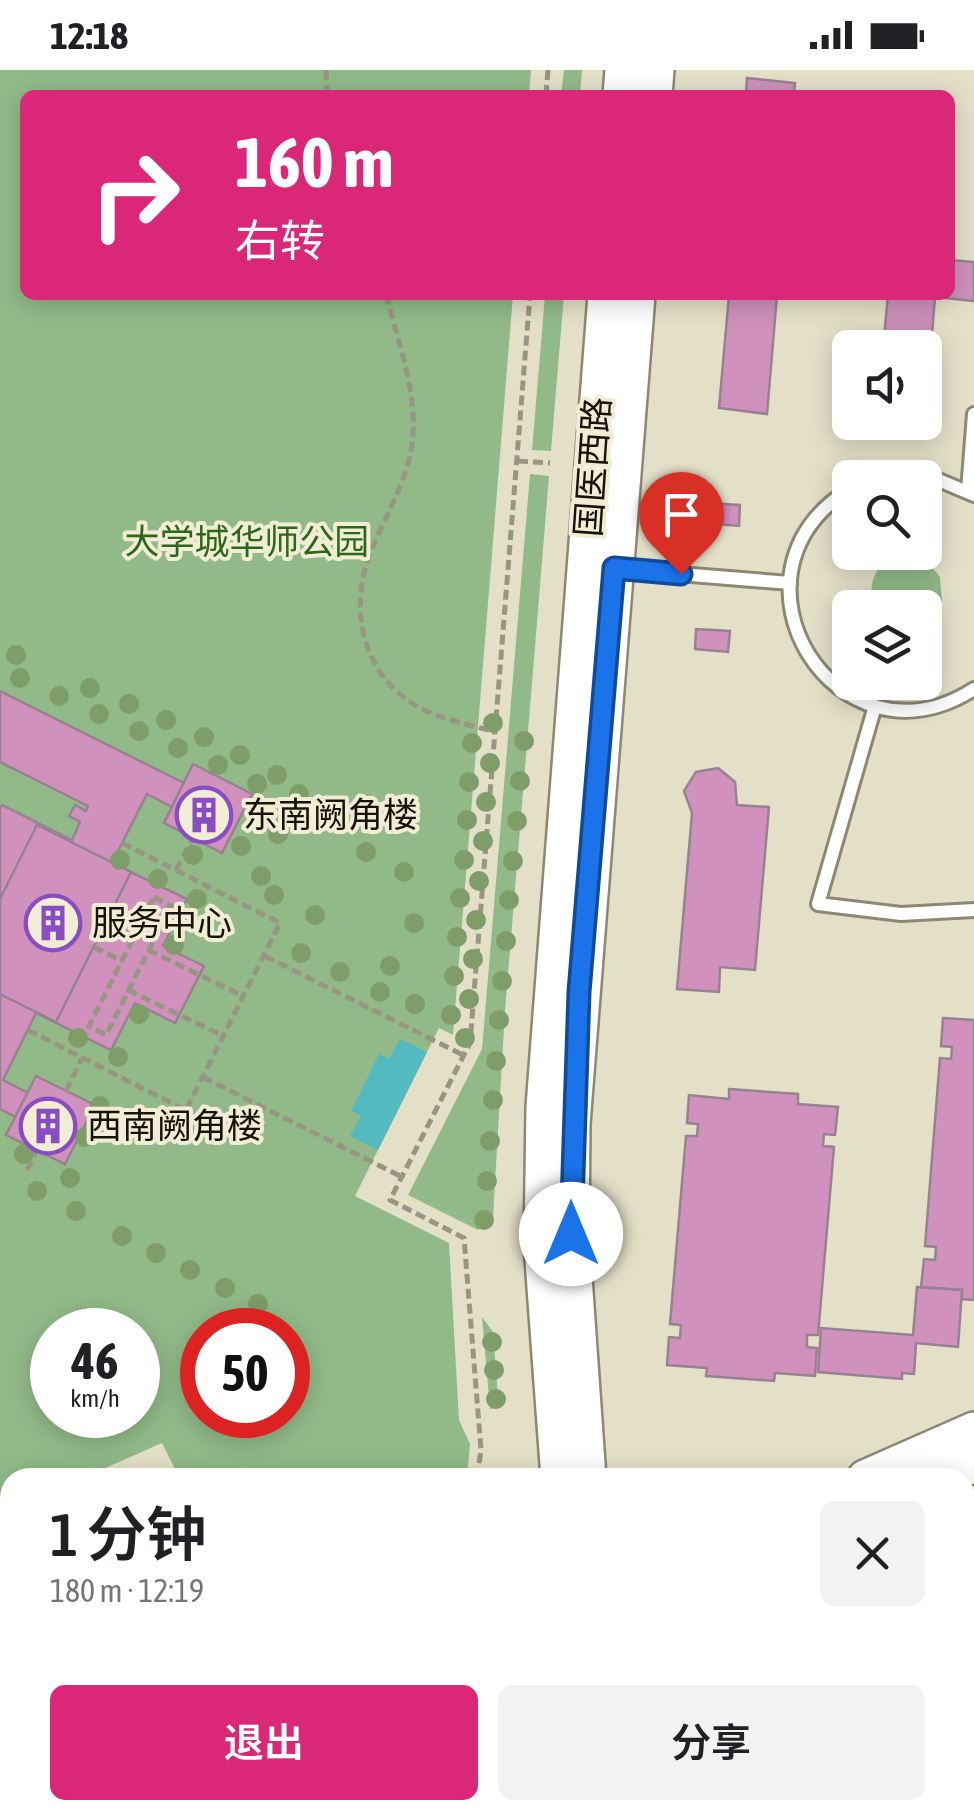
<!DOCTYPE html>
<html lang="zh">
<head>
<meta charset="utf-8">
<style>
	:root { --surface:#fff; --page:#f2f2f2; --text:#202124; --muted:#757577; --accent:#db2777 }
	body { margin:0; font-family:"Asap Condensed","Noto Sans SC",sans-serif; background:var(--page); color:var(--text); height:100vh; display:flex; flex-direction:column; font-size:38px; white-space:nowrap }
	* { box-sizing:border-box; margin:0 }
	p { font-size:32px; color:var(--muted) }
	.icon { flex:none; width:55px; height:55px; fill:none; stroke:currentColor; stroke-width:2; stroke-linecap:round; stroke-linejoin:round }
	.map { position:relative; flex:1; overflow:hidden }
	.details { position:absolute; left:0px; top:1398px; width:975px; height:352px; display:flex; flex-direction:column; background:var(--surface); border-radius:30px 30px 0 0; box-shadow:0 5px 25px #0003 }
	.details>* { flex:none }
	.guide { position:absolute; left:20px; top:20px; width:935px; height:210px; border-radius:15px; box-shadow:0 5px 25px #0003; background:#db2777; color:#fff; overflow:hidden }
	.controls { position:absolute; left:832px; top:260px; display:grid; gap:20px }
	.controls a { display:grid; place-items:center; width:110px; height:110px; border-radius:15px; background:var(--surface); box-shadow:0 5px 25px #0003; font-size:50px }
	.speed { position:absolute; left:30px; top:1238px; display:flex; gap:20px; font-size:50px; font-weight:700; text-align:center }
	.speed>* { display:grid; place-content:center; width:130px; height:130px; border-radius:50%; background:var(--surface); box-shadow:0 5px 25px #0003; line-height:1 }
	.speed small { font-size:25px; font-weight:400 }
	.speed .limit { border:15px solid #d22; background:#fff; color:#111 }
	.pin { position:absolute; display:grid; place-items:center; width:85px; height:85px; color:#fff; margin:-102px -42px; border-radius:50% 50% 50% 0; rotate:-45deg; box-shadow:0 0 10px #0007 }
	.pin .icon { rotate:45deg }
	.me { position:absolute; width:110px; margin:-55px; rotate:0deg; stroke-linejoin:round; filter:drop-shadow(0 0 8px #0008) }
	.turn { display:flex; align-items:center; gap:35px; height:210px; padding:0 50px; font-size:45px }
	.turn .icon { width:130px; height:130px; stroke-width:2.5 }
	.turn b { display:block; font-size:70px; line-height:85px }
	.round { display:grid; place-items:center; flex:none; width:105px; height:105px; border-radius:15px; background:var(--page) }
	.headline { display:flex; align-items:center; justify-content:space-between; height:170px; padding:0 50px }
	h1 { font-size:60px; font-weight:600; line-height:75px }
	.button { display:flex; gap:20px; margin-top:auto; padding:20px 50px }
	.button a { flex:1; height:115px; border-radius:15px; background:var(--accent); color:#fff; font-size:40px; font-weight:600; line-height:115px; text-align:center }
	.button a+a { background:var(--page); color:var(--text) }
	.status { display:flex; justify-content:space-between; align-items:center; height:70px; padding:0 50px; background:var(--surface); direction:ltr }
	.status svg { height:28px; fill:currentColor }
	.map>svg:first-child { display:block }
	.green { fill:#92ba88; fill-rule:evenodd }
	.water { fill:#52bac0 }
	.building { fill:#d091bd; stroke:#968290; stroke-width:2.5 }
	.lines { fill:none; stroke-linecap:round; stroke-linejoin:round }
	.lane-casing { stroke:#8c8873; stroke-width:18 }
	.secondary-casing { stroke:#8c8873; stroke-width:40 }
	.path { stroke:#989583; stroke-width:5; stroke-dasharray:10 5; stroke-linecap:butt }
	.lane { stroke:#fff; stroke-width:12 }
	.secondary { stroke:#fff; stroke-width:35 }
	.tree { fill:#7f9d68 }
	.route-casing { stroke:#114b97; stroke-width:25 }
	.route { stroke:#1a73e8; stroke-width:18 }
	.labels { text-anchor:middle; stroke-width:8; stroke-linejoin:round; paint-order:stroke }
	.street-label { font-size:35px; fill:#15130b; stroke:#f1edd5 }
	.park-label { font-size:35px; fill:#2d6719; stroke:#f1edd5 }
	.poi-label { font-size:35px; fill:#15130b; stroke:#f1edd5; text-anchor:start }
</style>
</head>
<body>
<div class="status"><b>12:18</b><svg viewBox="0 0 49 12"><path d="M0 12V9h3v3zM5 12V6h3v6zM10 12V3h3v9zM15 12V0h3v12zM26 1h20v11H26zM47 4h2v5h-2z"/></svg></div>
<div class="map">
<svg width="974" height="1748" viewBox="0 0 974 1748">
	<rect width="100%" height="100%" fill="#e4e0c8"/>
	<g class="green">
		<path d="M0,0H531L529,25H25V225H513L453,965L439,958L355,1126L449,1173L459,1350L470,1374L467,1407H179L162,1373L85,1407L10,1408V1464L0,1468ZM52,1260H138V1345H52ZM202,1260H288V1345H202Z"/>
		<path d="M564,0H582L580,25H561Z"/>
		<path d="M545,225H564L551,381L532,380Z"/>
		<path d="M530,404L549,406L505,941L493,1147L478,1160L408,1125L482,979Z"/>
		<path d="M899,484L924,488L940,507L942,531L925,552V538L873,534C868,510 876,494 899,484Z"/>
		<path d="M482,1247L493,1262L499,1338L490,1339Z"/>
		<path d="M974,1444V1537L965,1529V1448Z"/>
		<path d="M974,1560V1627L965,1636V1569Z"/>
		<path d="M756,1740H865L857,1748H759Z"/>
	</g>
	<path class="water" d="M400,969L427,982L378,1080L350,1066L361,1046L351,1041L379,984L389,989Z"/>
	<g class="building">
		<path d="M747,8L795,13L794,25H746Z"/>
		<path d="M950,190L974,192V231L935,227L930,290H925V278H883L888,225H950Z"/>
		<path d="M729,225H777L767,344L719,338Z"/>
		<path d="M707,433L740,435L739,456L706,453Z"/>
		<path d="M696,559L730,561L728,582L695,579Z"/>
		<path d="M0,621L184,713L172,737L147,724L112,793L187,829L163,876L204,896L175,953L135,933L111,980L36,943L3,1010L28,1023L16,1047L0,1039V739L2,735L72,770L80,752L69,746L75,735L86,741L88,736L0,692Z"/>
		<path d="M193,694L252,724L222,783L164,753Z"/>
		<path d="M718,698L735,712L737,735L769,737L755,900L720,897L719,922L677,919L692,743L684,721L696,702Z"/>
		<path d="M37,755L131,802L56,952L0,924V829Z"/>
		<path d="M943,948L974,950V1230L962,1229V1220L921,1217L924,1189L935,1190L936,1177L925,1176L940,988L951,989L952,977L941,976Z"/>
		<path d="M36,1006L95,1035L65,1094L6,1065Z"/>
		<path d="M729,1019L798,1024V1034L838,1037L835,1065L824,1064L823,1076L834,1077L818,1265H807V1277L817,1278L815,1306L775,1303L774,1311L706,1306L707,1298L667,1295L669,1267L680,1268L681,1255L670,1254L686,1066H697L698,1054L687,1053L689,1025L729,1029Z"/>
		<path d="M917,1217L962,1220L958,1277L916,1273L914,1304L902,1303V1309L818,1302L821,1258L913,1265Z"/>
		<path d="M10,1482V1543L0,1547V1487Z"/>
		<path d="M974,1701V1748H929L936,1740H965V1710Z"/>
	</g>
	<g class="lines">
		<g class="lane-casing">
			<g id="lane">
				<path d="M880,408L929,406L974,425"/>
				<path d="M850,419C711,505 837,707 974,619"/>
				<path d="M968,421L974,344"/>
				<path d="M618,499L790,513"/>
				<path d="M875,636L818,834L901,844L974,840"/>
				<path d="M0,1566L10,1561"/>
				<path d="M965,1654L974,1645"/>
				<path d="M875,1748L882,1740"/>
			</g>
		</g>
		<g class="secondary-casing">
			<g id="secondary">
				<path d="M621,25L623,0"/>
				<path d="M654,25L656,0"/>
				<path d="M559,1408L542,1176L544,1037L606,225"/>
				<path d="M588,1408L571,1164L572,1054L637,225"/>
				<path d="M865,1408L974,1360"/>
				<path d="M943,1408L974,1394"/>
				<path d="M0,1693L10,1687"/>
				<path d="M0,1728L10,1721"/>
				<path d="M595,1740L597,1748"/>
				<path d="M623,1740L625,1748"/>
			</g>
		</g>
		<g class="path">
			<path d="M326,0L327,25"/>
			<path d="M546,25L548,0"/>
			<path d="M386,225C398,272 419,326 412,375C406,413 385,447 371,481C347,539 363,609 422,639C445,650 471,655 495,662"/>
			<path d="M518,391L550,393"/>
			<path d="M122,773L280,853L170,1072"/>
			<path d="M176,800L193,768"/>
			<path d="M154,827L171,836L106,965L89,956Z"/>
			<path d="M94,877L122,891"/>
			<path d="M148,880L243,926"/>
			<path d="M265,886L463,985"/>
			<path d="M128,920L223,966"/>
			<path d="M28,960L185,1040"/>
			<path d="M203,1007L402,1107"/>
			<path d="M66,1021L82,988"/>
			<path d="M27,1100L37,1080"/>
			<path d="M477,1408L481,1380L464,1168L390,1130L470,973L530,225"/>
			<path d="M0,1633L10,1627"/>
			<path d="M547,1740L548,1748"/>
		</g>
		<use href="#lane" class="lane"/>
		<use href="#secondary" class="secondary"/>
	</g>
	<g class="tree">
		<circle cx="16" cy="585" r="10"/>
		<circle cx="20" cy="608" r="10"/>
		<circle cx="90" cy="618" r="10"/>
		<circle cx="59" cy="626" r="10"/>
		<circle cx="129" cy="634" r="10"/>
		<circle cx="99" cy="644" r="10"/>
		<circle cx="166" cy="650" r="10"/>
		<circle cx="493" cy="653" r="10"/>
		<circle cx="139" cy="661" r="10"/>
		<circle cx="204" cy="667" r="10"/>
		<circle cx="524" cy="671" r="10"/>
		<circle cx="472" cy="673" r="10"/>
		<circle cx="178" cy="678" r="10"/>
		<circle cx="240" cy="685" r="10"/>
		<circle cx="490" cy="693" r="10"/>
		<circle cx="218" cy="695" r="10"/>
		<circle cx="277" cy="705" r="10"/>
		<circle cx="520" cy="711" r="10"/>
		<circle cx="469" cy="712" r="10"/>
		<circle cx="257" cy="714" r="10"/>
		<circle cx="299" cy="724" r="10"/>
		<circle cx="486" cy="732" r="10"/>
		<circle cx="260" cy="735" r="10"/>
		<circle cx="335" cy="749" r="10"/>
		<circle cx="467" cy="750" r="10"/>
		<circle cx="517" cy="751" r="10"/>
		<circle cx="278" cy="764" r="10"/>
		<circle cx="483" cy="771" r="10"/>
		<circle cx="241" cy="776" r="10"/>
		<circle cx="366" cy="782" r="10"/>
		<circle cx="193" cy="785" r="10"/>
		<circle cx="120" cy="790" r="10"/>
		<circle cx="464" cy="790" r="10"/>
		<circle cx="513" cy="791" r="10"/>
		<circle cx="404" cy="802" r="10"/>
		<circle cx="261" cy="806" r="10"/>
		<circle cx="158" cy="809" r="10"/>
		<circle cx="479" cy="811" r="10"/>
		<circle cx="274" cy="825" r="10"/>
		<circle cx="460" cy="828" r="10"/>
		<circle cx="197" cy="829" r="10"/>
		<circle cx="509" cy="830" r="10"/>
		<circle cx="315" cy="845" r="10"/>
		<circle cx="476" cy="850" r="10"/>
		<circle cx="414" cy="853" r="10"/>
		<circle cx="457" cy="867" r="10"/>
		<circle cx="506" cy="871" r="10"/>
		<circle cx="174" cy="875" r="10"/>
		<circle cx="301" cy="883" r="10"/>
		<circle cx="473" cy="889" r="10"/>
		<circle cx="390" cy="896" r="10"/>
		<circle cx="340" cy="902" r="10"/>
		<circle cx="454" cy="906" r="10"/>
		<circle cx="502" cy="911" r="10"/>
		<circle cx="380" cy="922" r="10"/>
		<circle cx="469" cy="929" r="10"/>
		<circle cx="415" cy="934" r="10"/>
		<circle cx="139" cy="944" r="10"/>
		<circle cx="451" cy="945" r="10"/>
		<circle cx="499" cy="950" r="10"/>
		<circle cx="78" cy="968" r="10"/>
		<circle cx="465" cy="968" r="10"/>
		<circle cx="118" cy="987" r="10"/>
		<circle cx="496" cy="991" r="10"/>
		<circle cx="493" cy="1030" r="10"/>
		<circle cx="100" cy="1036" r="10"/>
		<circle cx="85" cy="1067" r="10"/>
		<circle cx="490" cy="1071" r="10"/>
		<circle cx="24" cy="1084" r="10"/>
		<circle cx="70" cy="1108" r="10"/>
		<circle cx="487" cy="1111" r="10"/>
		<circle cx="37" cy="1121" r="10"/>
		<circle cx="76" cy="1141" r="10"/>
		<circle cx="484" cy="1150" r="10"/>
		<circle cx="122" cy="1166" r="10"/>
		<circle cx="156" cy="1183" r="10"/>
		<circle cx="190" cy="1200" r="10"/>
		<circle cx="225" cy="1218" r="10"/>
		<circle cx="258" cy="1234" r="10"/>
		<circle cx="492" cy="1272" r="10"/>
		<circle cx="494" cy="1300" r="10"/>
		<circle cx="496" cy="1329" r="10"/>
	</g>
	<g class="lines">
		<g class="route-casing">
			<path id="route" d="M571,1164L579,922L614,498L681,504"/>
		</g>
		<use href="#route" class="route"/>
	</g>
	<defs>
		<g id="building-ring" transform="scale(2.875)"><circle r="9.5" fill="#f1edd5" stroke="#894dc3" stroke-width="1.5"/><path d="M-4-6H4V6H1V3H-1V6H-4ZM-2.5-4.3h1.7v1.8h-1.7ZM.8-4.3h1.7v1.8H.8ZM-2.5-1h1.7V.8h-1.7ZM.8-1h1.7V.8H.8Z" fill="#894dc3"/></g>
	</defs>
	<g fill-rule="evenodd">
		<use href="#building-ring" x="204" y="745"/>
		<use href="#building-ring" x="53" y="853"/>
		<use href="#building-ring" x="48" y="1056"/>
	</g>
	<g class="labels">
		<g class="street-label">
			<text transform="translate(593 397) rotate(-86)" y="12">国医西路</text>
		</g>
		<g class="park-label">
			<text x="247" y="484">大学城华师公园</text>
		</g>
		<g class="poi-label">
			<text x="243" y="757">东南阙角楼</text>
			<text x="92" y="865">服务中心</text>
			<text x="87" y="1068">西南阙角楼</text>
		</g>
	</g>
</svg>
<div class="controls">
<a><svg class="icon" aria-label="sound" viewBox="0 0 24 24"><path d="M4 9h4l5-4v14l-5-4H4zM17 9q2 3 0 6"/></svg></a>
<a><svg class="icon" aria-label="search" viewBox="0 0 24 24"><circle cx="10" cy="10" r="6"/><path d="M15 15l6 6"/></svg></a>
<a><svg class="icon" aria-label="layers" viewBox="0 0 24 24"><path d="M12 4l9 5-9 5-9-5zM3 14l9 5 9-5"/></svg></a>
</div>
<div class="speed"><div>46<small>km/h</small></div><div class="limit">50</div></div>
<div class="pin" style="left:681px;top:504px;background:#d93025"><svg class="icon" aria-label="arrive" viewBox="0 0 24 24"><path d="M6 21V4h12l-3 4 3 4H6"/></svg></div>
<svg class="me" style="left:571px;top:1164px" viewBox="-20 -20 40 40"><circle r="19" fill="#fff"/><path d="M0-13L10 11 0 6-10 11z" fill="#1a73e8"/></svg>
<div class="guide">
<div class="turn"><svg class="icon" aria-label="right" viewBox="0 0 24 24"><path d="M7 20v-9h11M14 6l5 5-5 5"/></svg><div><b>160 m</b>右转</div></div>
</div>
<section class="details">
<div class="headline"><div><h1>1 分钟</h1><p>180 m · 12:19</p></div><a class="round"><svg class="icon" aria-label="close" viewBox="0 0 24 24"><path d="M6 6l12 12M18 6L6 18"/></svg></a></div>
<div class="button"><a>退出</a><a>分享</a></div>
</section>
</div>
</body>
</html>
